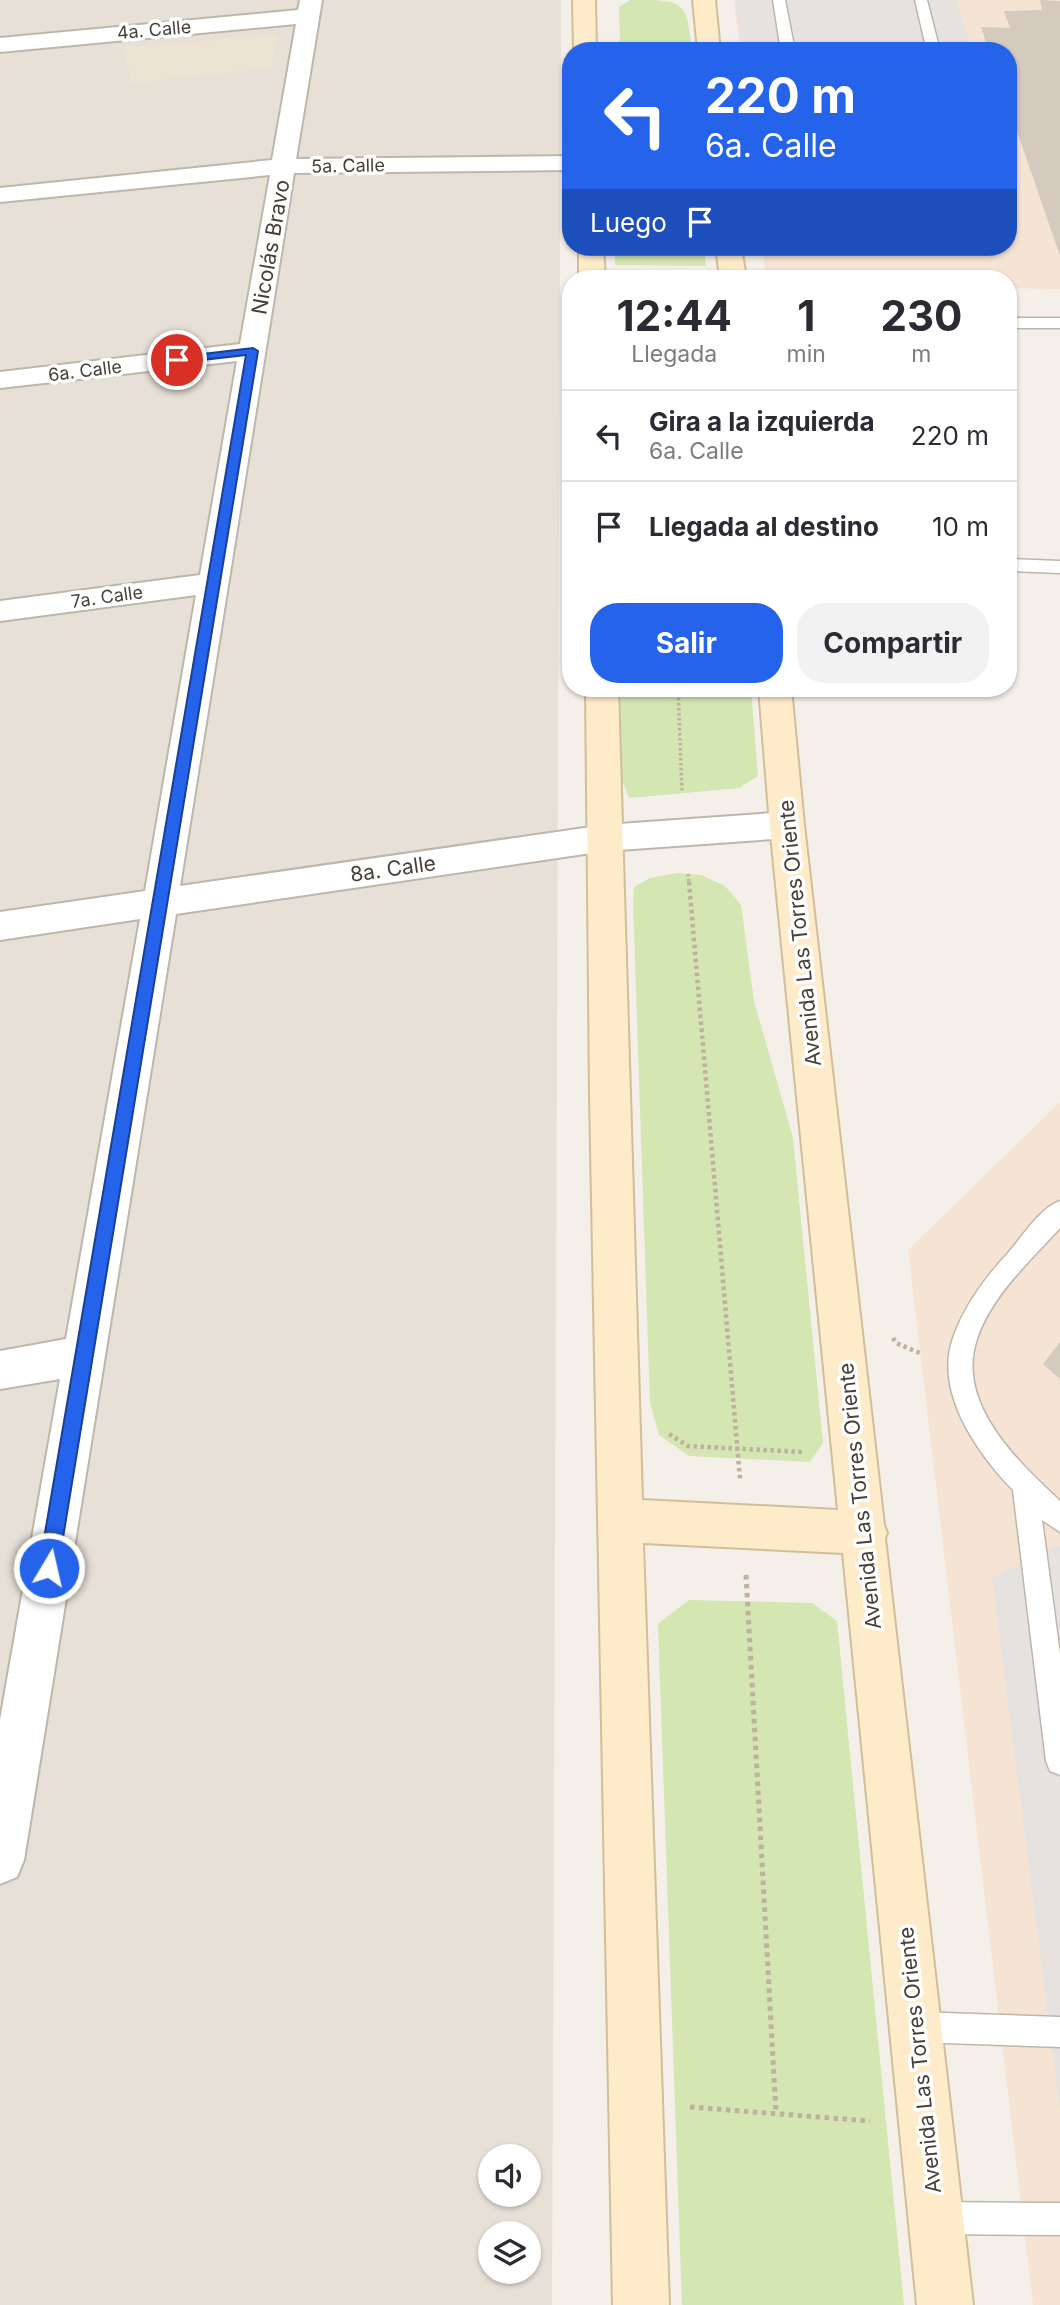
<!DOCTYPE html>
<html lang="es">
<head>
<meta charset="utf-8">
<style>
	:root { --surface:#fff; --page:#f2f2f3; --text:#2b2b33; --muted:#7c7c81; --line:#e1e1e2; --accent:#2563eb }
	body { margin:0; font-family:Inter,sans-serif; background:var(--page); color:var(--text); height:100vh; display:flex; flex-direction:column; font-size:26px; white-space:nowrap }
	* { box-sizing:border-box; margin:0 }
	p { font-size:23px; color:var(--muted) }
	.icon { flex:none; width:38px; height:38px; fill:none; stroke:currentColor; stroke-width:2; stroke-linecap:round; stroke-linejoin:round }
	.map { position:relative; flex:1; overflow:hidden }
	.sheet { position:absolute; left:562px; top:270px; width:455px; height:427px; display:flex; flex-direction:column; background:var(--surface); border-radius:28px; box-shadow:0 2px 5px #0004 }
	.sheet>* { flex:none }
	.banner { position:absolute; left:562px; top:42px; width:455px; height:214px; border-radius:28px; box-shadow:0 2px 5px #0004; background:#2563eb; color:#fff; overflow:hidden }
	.fabs { position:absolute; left:478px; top:2144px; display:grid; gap:14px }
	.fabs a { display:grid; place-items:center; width:63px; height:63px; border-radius:50%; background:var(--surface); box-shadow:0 2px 5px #0004; font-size:35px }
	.pin { position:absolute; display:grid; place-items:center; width:60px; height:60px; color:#fff; margin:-30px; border:4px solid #fff; border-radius:50%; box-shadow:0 2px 7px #0007 }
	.me { position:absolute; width:77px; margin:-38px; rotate:9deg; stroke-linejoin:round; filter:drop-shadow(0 0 5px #0008) }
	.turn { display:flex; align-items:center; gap:24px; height:147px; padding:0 28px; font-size:32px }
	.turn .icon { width:91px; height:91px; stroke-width:2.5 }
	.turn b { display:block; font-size:49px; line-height:60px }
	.then { display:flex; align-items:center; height:66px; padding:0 28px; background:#0003; gap:14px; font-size:26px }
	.eta { display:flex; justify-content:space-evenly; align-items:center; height:119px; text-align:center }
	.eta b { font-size:42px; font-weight:700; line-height:49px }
	.cta { display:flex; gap:14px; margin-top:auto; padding:14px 28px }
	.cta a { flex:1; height:80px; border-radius:28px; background:var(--accent); color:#fff; font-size:28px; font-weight:700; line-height:80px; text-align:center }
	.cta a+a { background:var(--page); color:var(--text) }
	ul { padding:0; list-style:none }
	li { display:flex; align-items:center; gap:21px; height:91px; padding:0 28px; border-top:2px solid var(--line) }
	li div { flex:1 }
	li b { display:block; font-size:26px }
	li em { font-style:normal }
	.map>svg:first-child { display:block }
	.residential { fill:#e7e0d7; fill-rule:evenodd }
	.commercial { fill:#f5e4d4 }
	.education { fill:#ece3d3 }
	.green { fill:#d4e6b2 }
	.parking { fill:#e5e2e0 }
	.building { fill:#d5cabe }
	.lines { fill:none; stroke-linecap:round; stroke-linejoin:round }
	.lane-casing { stroke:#bfb6ab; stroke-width:3 }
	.street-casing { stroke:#bfb6ab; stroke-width:4 }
	.secondary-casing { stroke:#d2be99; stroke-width:4 }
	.path-far2 { stroke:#c0b09d; stroke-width:3.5; stroke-dasharray:2.5 2.5; stroke-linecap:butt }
	.path-far1 { stroke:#c0b09d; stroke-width:4.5; stroke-dasharray:3.5 3.5; stroke-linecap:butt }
	.path { stroke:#c0b09d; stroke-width:5; stroke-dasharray:4.5 4.5; stroke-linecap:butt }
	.lane { fill:#fff; fill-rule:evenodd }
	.street { fill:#fff; fill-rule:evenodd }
	.secondary { fill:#fdebc9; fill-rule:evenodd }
	.route { fill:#2563eb; stroke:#184099; stroke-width:2 }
	.labels { text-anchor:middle; stroke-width:7; stroke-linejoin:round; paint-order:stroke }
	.far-street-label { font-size:18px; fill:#473f37; stroke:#fff }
	.street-label { font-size:21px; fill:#473f37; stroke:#fff }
</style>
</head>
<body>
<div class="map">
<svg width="1060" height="2305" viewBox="0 0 1060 2305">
	<rect width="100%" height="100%" fill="#f4efe8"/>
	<path class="residential" d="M0,0H561L552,2305H0ZM490,2156H528V2194H490ZM490,2233H528V2272H490Z"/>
	<g class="commercial">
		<path d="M734,0H1060V289L1008,288V278H766L762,247H1008V51H740Z"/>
		<path d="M1060,1102V2305H1033L908,1250Z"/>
	</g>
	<path class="education" d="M277,35L271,68L132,83L124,47Z"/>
	<g class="green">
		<path d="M630,0C685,0 687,0 692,51H615L620,39L619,7Z"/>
		<path d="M615,247H704L706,266L615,265Z"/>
		<path d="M620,688H751L758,776L739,788L629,798L622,780Z"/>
		<path d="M677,873L701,875L725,886L741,905L754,1001L793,1138L823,1443L810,1462L689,1456L659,1435L650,1403L633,903L634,887L650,878Z"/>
		<path d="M689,1600L812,1603L837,1621L904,2305H682L658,1624Z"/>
	</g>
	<g class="parking">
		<path d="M735,0H956L973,51H742Z"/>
		<path d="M1060,1545V2110L992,1578Z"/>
	</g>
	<g class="building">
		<path d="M1040,0L1060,1V256L1008,105V51H989L981,27L1010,28L1004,11L1042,10Z"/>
		<path d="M1060,1342V1379L1043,1364Z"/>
	</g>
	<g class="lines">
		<g class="lane-casing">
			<g id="lane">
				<path d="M773,0H785L795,51H781Z"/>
				<path d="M915,0H927L940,51H927Z"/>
				<rect x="1008" y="318" width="52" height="10"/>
				<path d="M1008,559L1060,561V573L1008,571Z"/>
				<path d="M1060,1201V1228C1031,1260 991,1296 977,1339C955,1403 1018,1462 1060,1501V1532L1042,1520L1060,1654V1775L1050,1771L1046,1761L1013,1490C977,1453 934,1392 953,1338C964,1306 985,1278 1008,1253C1022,1237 1040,1208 1060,1201Z"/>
				<path d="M916,2012L1060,2017V2047L916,2042L905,2038L901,2027L905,2016Z"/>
				<path d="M936,2202L1060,2203V2235L936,2234L925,2229L920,2218L925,2207Z"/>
			</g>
		</g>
		<g class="street-casing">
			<path id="street" d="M300,0H322L296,159L570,156V170L294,173L180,886L605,825L787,812L799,816L804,825L799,834L787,838L605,851L176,914L24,1860L17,1877L0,1884V1720L60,1379L0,1389V1351L66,1339L140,919L0,940V912L145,891L196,595L0,621V601L200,575L237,361L0,388V372L240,344L270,175L0,202V188L272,160L296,24L0,52V38L298,10Z"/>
		</g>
		<g class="secondary-casing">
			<g id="secondary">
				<path d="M573,0H595L596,51H574Z"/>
				<path d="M693,0H715L720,51H698Z"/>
				<path d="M579,247H603L605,278H579Z"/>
				<path d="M716,247H741L746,278H720Z"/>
				<path d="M586,688H618L642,1500L838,1510L770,825L759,688H791L804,825L884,1525L887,1533L885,1538L973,2305H917L843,1553L643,1543L669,2305H613L590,1095Z"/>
			</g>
		</g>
		<g class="path-far2">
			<path d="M678,688L682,792"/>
			<path d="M688,874L689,883"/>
		</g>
		<g class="path-far1">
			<path d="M689,882L740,1479"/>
			<path d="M893,1338L896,1343L922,1354"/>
			<path d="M669,1434L688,1446L803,1452"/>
		</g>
		<g class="path">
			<path d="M746,1575L776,2113"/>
			<path d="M690,2107L870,2121"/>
		</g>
		<use href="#lane" class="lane"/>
		<use href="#street" class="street"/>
		<use href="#secondary" class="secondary"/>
	</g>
	<path class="route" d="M253,348L258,351L58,1568L55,1574L49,1577L42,1574L39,1568L246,355L177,363L171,360L177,357Z"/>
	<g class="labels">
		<g class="far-street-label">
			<text transform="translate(154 30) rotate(-5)" y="6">4a. Calle</text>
			<text transform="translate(348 166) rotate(-1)" y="6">5a. Calle</text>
			<text transform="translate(85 371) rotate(-7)" y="6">6a. Calle</text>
			<text transform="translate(107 597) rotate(-8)" y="6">7a. Calle</text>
		</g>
		<g class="street-label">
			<text transform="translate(271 247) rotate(-80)" y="7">Nicolás Bravo</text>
			<text transform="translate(393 869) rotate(-8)" y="7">8a. Calle</text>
			<text transform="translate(800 933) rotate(-96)" y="7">Avenida Las Torres Oriente</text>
			<text transform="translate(860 1496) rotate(-96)" y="7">Avenida Las Torres Oriente</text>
			<text transform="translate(920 2060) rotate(-96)" y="7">Avenida Las Torres Oriente</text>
		</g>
	</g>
</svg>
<div class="fabs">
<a><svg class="icon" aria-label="sound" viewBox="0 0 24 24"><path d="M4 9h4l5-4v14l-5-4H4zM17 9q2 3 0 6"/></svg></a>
<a><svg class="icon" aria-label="layers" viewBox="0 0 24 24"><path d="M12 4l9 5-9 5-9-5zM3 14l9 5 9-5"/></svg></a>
</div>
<div class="pin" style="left:177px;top:360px;background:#d93025"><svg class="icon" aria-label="arrive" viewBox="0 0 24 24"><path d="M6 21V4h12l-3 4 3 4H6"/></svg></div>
<svg class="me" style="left:49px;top:1568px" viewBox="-20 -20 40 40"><circle r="17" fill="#2563eb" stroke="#fff" stroke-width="3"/><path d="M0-11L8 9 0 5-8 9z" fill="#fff"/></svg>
<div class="banner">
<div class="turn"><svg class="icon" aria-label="left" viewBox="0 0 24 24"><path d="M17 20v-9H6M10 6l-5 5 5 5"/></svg><div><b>220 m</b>6a. Calle</div></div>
<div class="then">Luego<svg class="icon" aria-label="arrive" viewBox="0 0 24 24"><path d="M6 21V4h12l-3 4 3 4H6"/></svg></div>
</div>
<section class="sheet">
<div class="eta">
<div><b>12:44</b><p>Llegada</p></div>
<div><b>1</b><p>min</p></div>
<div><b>230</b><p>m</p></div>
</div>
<ul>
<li><svg class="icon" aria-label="left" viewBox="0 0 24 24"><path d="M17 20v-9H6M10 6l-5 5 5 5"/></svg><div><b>Gira a la izquierda</b><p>6a. Calle</p></div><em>220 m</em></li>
<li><svg class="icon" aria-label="arrive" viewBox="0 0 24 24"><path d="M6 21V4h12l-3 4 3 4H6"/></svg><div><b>Llegada al destino</b></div><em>10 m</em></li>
</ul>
<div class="cta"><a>Salir</a><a>Compartir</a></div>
</section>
</div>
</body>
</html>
